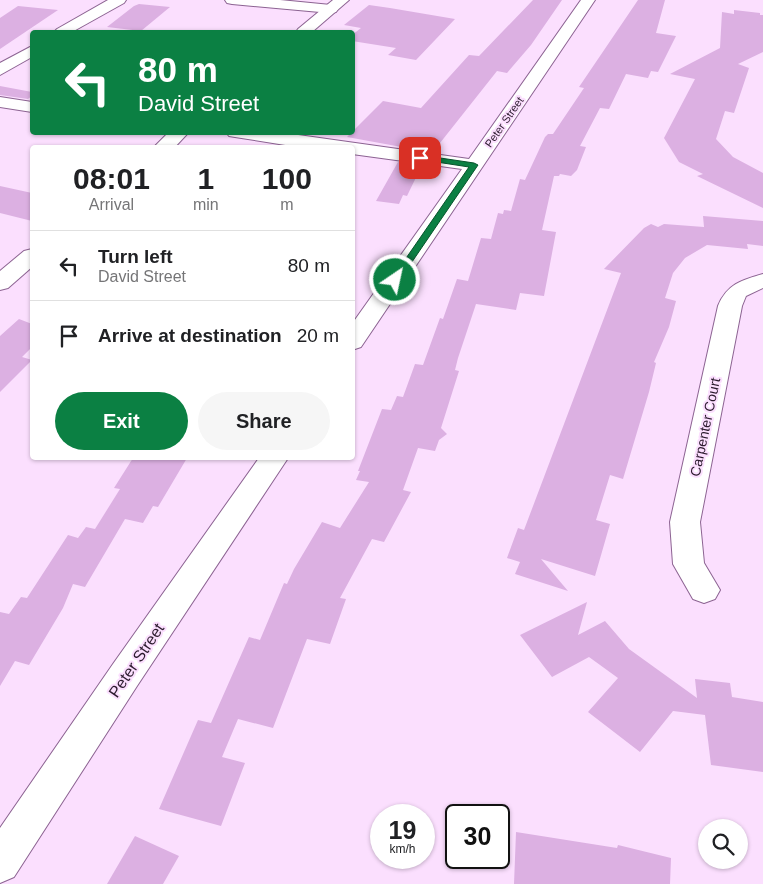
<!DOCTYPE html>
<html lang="en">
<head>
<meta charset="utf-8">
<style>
	:root { --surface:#fff; --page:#f6f6f6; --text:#202124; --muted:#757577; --line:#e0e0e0; --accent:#0b8043 }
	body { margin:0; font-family:Helvetica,sans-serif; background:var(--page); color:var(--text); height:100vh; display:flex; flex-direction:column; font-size:19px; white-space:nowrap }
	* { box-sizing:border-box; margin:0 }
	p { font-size:16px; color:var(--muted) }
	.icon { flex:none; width:28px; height:28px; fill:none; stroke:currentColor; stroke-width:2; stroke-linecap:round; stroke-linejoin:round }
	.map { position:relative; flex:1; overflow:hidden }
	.panel { position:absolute; left:30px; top:145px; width:325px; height:315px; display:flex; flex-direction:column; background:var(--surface); border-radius:5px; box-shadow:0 1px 4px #0004 }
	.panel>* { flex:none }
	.hud { position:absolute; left:30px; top:30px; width:325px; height:105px; border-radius:5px; box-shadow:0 1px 4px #0004; background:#0b8043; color:#fff; overflow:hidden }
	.tools { position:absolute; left:698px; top:819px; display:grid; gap:10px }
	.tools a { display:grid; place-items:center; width:50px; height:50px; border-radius:50%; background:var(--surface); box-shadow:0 1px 4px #0004; font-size:25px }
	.speed { position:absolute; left:370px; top:804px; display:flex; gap:10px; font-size:25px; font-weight:700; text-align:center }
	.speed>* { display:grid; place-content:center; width:65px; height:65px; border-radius:50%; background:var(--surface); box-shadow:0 1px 4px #0004; line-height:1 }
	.speed small { font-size:12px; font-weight:400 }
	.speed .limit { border:2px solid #111; border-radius:8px; background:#fff; color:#111 }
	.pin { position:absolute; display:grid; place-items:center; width:42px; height:42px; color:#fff; margin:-21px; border-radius:10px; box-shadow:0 2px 8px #0006 }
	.me { position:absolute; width:55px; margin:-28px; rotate:34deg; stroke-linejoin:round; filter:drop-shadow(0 0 4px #0008) }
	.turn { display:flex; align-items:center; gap:18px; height:105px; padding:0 25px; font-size:22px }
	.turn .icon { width:65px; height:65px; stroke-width:2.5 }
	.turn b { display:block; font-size:35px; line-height:42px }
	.eta { display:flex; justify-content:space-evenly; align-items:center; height:85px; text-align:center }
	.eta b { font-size:30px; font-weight:600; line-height:35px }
	.action { display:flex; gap:10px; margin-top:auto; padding:10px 25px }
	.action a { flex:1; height:58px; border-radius:30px; background:var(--accent); color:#fff; font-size:20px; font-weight:600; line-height:58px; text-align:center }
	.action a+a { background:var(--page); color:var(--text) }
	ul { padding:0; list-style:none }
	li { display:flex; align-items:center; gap:15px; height:70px; padding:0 25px; border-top:1px solid var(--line) }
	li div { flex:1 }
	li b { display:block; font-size:19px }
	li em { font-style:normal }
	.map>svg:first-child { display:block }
	.building { fill:#dcb0e2 }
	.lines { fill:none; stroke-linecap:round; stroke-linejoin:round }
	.minor-casing { stroke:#8c6392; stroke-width:2 }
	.major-casing { stroke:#8c6392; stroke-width:2 }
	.minor { fill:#fff; fill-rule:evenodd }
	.major { fill:#fff; fill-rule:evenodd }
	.route { fill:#0b8043; stroke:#07532c }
	.labels { text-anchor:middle; stroke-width:4; stroke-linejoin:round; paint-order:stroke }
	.far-street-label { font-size:11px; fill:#2c1b2e; stroke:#fbdffe }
	.street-label { font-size:14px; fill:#2c1b2e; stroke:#fbdffe }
	.near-street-label { font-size:16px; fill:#2c1b2e; stroke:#fbdffe }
</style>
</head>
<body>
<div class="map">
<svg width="763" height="884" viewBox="0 0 763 884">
	<rect width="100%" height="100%" fill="#fbdffe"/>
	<g class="building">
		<path d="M533,0H562L531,45L507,73L497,71L440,143L435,142L429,152L347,137L383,101L421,108L469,55L479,56Z"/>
		<path d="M638,0H665L656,33L676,36L658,72L651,71L648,78L626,74L609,109L600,108L580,146L586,147L577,170L571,176L560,174L559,176H554L542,230L556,232L544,296L520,293L516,310L476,304L458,358L455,370L459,371L441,428L447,434L439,440L435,451L418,448L403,490L411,492L384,542L372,539L340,598L346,599L330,644L307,639L273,728L238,719L222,757L245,763L221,826L159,809L198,720L211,723L249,637L260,640L284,583L287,584L294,569L322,522L340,528L369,482L356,480L360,471H358L382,409L391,410L397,396L403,397L415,364L423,365L440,318L443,319L457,279L468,281L481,238L491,239L498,213L503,214L504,210L511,211L520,179L525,180L545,137L548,134H553L584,88L579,87Z"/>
		<path d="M139,4L170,7L141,31L107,27L134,6Z"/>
		<path d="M369,5L390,8L455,19L416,60L388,55L396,48L352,41V35L361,28L344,25Z"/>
		<path d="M18,6L58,10L0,49V18Z"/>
		<path d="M734,10L760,13V15H763V52L738,64L749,68L734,113L725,111L716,139L733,157L763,173V208L697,176L703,174L679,162L664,138L695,79L670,74L720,48L722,12L734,14Z"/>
		<path d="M0,86L32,92V96L28,99L0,95Z"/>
		<path d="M398,162L422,165L407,196L403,195L399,204L376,201Z"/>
		<path d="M0,186L32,193V221L0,213Z"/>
		<path d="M703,216L763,221V246L747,244L748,249L707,245L685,258L673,273L665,298L676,301L669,327L654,362L656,363L649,392L623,479L610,475L596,520L610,524L595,576L541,559L568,591L515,574L520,562L507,558L518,528L524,530L621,273L604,269L644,228L651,224L658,227L664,224L704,227Z"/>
		<path d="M19,319L32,324V347L22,357L32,360L0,392V336Z"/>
		<path d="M133,458H187L158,507L153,506L143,523L125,519L85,587L73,584L63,608L29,665L15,661L0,686V612L9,614L21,597L27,598L68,535L78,538L86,527L95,529L120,489L114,488Z"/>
		<path d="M587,602L578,635L605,621L629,649L697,698L695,679L730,683L732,697L763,702V772L711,765L705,715L673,711L640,752L588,712L618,678L589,657L552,677L520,635Z"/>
		<path d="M516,832L617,848L618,845L671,858L670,884H514Z"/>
		<path d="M135,836L179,856L163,884H107Z"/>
	</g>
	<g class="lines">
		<g class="minor-casing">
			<g id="minor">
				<path d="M108,0H126L124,3L72,32H54L57,29Z"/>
				<path d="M225,0H280L331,5L336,6L338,9L336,12L331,13L232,4L227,3Z"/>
				<path d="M581,0H595L361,347L352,350V324L462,169L352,154V148H304L235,137L229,136L226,132H277L469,159Z"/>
				<path d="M32,46V57L0,75V63Z"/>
				<path d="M0,97L32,102V112L0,107Z"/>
				<path d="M763,274V288L746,296L742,306L700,522L704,563L720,590L715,599L704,603L693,599L673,564L670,522L718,306C727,284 742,280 763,274Z"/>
				<path d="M259,458H288L137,686L14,877L0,883V828L113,664Z"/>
			</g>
		</g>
		<g class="major-casing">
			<g id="major">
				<path d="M333,0H349L312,32H296L298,29Z"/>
				<path d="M169,132H189L174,148H153Z"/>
				<path d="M32,249V267L8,288L0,290V271L24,251Z"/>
			</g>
		</g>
		<use href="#minor" class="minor"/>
		<use href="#major" class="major"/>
	</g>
	<path class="route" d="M420,155L474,163L478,165L399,281L395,282L391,280L469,167L417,159V156Z"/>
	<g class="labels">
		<g class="far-street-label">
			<text transform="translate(504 122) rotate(-55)" y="4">Peter Street</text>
		</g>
		<g class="street-label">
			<text transform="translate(705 427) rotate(-78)" y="5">Carpenter Court</text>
		</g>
		<g class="near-street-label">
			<text transform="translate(136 660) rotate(-56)" y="6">Peter Street</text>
		</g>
	</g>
</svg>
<div class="tools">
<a><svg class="icon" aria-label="search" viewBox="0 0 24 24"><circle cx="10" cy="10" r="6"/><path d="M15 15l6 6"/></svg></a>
</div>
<div class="speed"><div>19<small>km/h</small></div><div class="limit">30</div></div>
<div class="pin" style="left:420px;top:158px;background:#d93025"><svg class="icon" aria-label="arrive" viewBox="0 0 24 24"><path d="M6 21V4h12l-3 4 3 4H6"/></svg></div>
<svg class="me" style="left:395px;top:280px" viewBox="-20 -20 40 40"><circle r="17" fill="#0b8043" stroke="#fff" stroke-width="3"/><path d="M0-11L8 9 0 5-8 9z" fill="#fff"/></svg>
<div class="hud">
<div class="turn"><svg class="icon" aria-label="left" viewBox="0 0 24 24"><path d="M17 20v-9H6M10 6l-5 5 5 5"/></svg><div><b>80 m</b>David Street</div></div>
</div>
<section class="panel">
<div class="eta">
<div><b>08:01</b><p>Arrival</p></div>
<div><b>1</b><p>min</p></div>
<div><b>100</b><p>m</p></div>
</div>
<ul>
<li><svg class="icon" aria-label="left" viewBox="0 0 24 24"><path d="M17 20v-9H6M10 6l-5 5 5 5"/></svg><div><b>Turn left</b><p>David Street</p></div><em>80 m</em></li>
<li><svg class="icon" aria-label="arrive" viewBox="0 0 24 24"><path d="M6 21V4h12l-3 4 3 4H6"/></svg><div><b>Arrive at destination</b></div><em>20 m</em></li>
</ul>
<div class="action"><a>Exit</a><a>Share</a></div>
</section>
</div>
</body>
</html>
